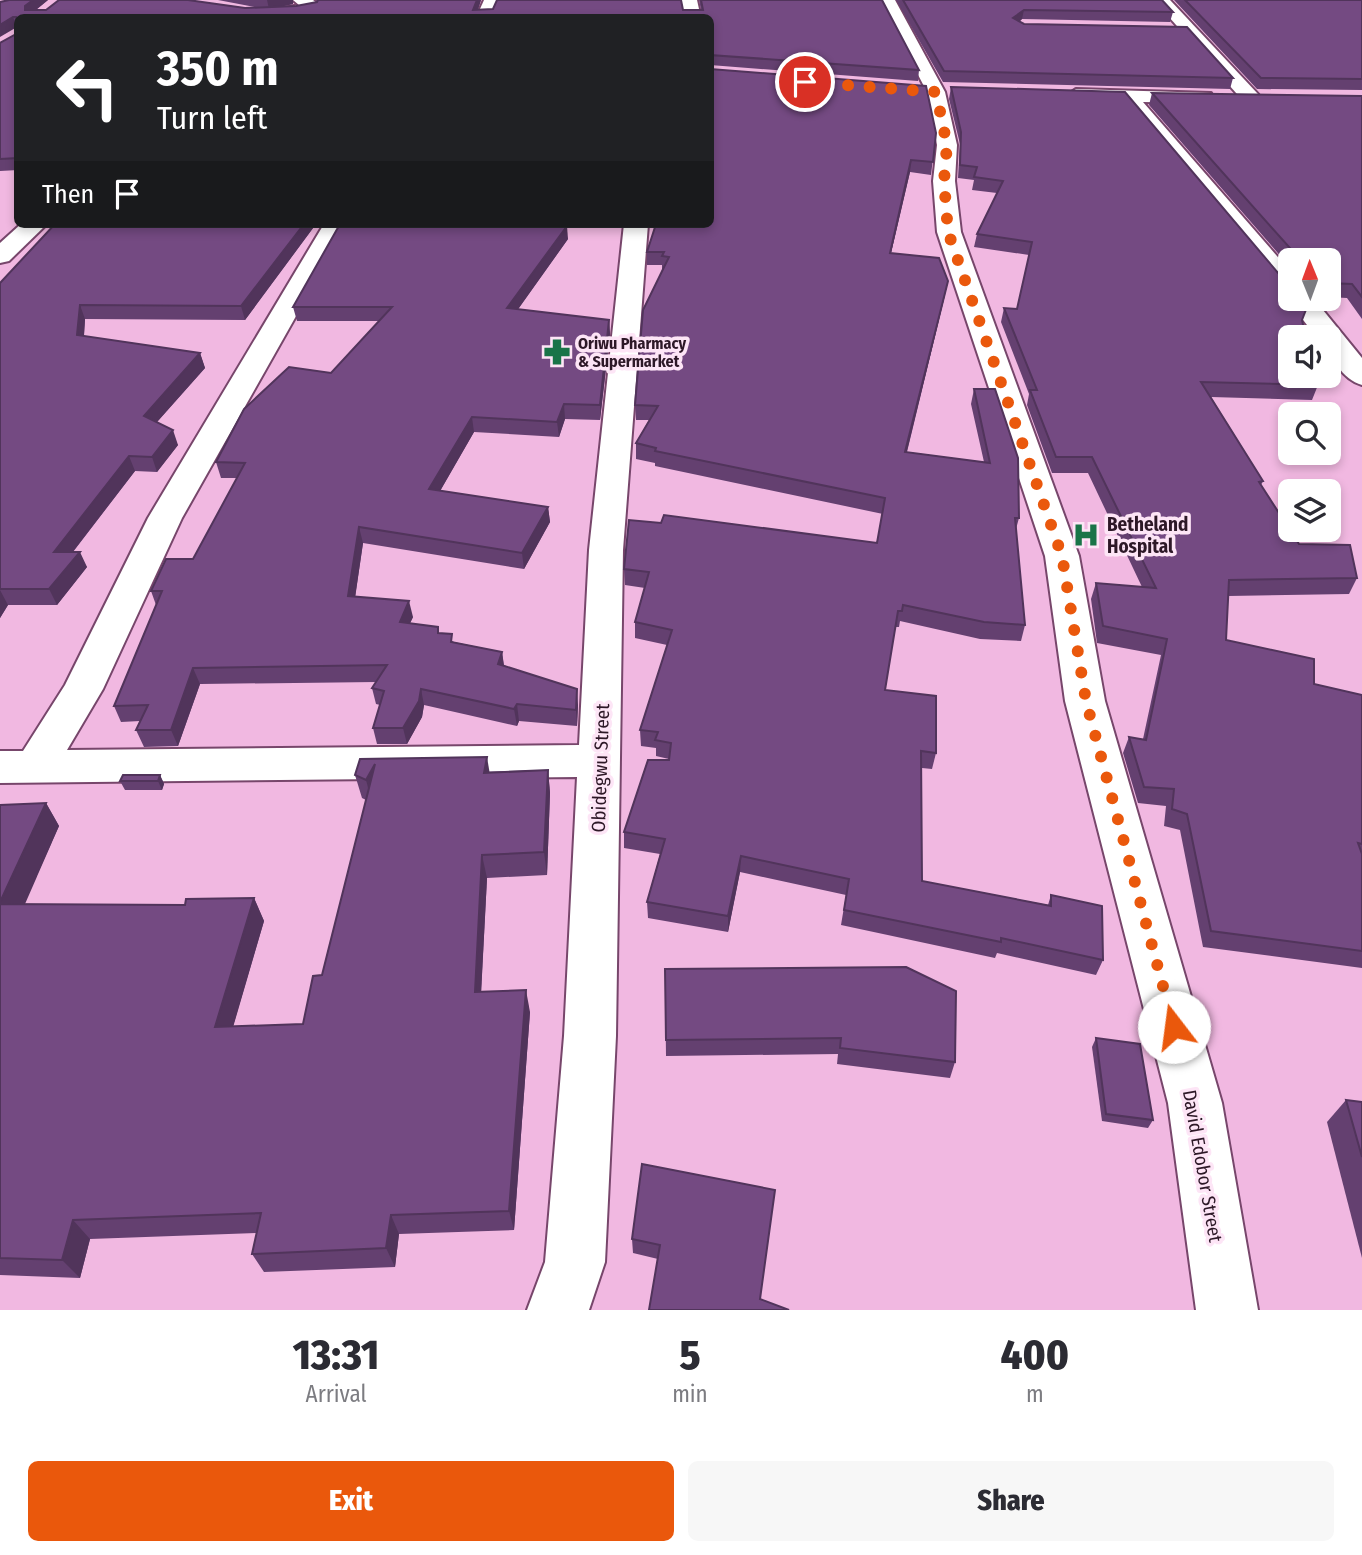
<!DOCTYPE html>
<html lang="en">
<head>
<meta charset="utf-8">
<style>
	:root { --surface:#fff; --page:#f7f7f7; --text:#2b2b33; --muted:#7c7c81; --accent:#ea580c }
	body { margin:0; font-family:"Fira Sans Condensed",sans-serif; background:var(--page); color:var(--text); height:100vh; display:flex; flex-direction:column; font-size:26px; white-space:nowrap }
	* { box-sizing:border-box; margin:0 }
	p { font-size:23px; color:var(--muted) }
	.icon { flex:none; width:38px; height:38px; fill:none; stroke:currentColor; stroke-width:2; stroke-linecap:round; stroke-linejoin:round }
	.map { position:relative; height:1310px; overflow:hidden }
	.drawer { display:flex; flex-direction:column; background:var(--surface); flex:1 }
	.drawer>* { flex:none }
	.hud { position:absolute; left:14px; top:14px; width:700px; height:214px; border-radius:10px; box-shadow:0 4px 10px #0003; background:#202124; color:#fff; overflow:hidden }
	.needle { width:46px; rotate:359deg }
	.fabs { position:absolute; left:1278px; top:248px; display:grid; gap:14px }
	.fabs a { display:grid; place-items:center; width:63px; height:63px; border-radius:10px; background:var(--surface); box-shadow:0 4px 10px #0003; font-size:35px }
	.pin { position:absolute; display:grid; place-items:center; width:60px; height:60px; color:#fff; margin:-30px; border:4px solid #fff; border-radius:50%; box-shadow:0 2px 7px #0007 }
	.me { position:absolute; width:77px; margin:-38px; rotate:345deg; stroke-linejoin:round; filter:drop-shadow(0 0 5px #0008) }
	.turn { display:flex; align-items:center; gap:24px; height:147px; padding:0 28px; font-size:32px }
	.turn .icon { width:91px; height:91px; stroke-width:2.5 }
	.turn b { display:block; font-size:49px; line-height:60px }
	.then { display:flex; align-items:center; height:66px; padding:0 28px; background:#0003; gap:14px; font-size:26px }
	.eta { display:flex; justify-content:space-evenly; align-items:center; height:119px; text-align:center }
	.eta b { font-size:42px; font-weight:800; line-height:49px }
	.button { display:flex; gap:14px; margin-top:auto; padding:14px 28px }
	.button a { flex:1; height:80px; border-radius:10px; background:var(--accent); color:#fff; font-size:28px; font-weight:800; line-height:80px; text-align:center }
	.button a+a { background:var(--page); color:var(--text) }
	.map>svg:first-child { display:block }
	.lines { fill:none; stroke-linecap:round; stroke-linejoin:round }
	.minor-casing { stroke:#77466b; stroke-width:4 }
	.minor { fill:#fff; fill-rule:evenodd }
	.wall { fill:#644070 }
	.shaded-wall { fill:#51345b }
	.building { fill:#744a82; stroke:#51345b; stroke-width:2 }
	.route { stroke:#ea580c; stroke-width:12; stroke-dasharray:0 21.6 }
	.labels { text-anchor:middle; stroke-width:7; stroke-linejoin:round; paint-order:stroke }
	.far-poi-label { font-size:16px; font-weight:bold; fill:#2d1827; stroke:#fde5f6; text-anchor:start }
	.poi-label { font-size:19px; font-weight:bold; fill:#2d1827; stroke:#fde5f6; text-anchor:start }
	.street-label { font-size:19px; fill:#2d1827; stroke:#fde5f6 }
</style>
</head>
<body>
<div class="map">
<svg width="1362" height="1310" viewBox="0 0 1362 1310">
	<rect width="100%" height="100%" fill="#f1b8e1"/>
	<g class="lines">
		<g class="minor-casing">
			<g id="minor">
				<path d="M293,0H313L321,6L318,9L285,18H248L250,15L299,5Z"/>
				<path d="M484,0H500L492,18H476Z"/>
				<path d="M681,0H697L701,18H685Z"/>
				<path d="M879,0H895L945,92L957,145L955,181L961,232L1079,556L1105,701L1222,1103L1258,1310H1196L1168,1103L1065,701L1045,556L937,232L933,181L937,145L927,92Z"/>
				<path d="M1154,0H1170L1258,94L1260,98L1258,102H1244Z"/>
				<path d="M1076,89L1211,93L1213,97L1204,103L1143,102L1290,271V295L1281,292L1123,101L1069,99L1067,95Z"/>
				<path d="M21,224H47L9,261L0,263V243Z"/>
				<path d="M324,224H348L182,518L103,689L67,750L579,745L589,550L624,224H648L623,550L616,1036L605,1262L589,1310H527L545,1262L564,1036L577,777L0,783V751H23L65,685L148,518Z"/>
				<path d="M1290,295V299H1314L1362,358V385C1343,380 1328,356 1328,338H1317L1287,299Z"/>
			</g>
		</g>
		<use href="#minor" class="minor"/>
	</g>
	<g class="wall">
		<path d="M48,0L36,10L260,8L218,0H293V4L280,7L296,6L317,2V1L316,0H481L478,10H701L699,0H882L919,70L918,81L710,65V18H18V170L0,171V43L16,34V27L0,2Z"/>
		<path d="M896,0H1162L1173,12L1170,22L1022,19L1019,22L1024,24L1233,78L1230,89L943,82Z"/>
		<path d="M1174,0H1362V90L1257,89Z"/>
		<path d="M951,87L1284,280L1290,299L1302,320L1318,385L1312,400L1211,397L1263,481L1261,485L1299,544L1357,578L1349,594L1228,596L1226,640L1314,684L1362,695V968L1203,947L1180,830L1164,826L1166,806L1138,803L1123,753L1129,737L1143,739L1161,655L1097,643L1091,599L1096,583L1142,587L1088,473H1052L1027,405L1029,394L1001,322L1004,308L1017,309L1029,255L974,247L977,234L997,193L972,190L974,180L958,178L960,144L949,99Z"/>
		<path d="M1152,93L1362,96V319L1347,298L1328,297V261H1290V267L1149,105Z"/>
		<path d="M936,133L931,175L910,172L891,253L945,295L907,452L984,462L971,404L974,389L1019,518L1016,529L1025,625L1021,641L980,639L900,621L899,627H895L885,690L936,753L932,769L922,768V881L1048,905L1051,895L1103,960L1096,975L997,953L995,958L841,925L846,895L740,872L728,932L648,918L647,902L660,854L624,848V832L669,759L656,756V748L641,746L640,730L667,645L635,638V622L645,588L625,585L624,569L877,543L883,514L655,466V463L636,459V443L649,420H636L635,405L662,270V265H647V252Z"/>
		<path d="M55,224H316L245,320L85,319L84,336L200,353L205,368L157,422L178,445L157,472L135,471L73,552L87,567L57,605H8L0,618V283Z"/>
		<path d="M568,239L518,309L609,320L610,334L600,420L565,419L559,437L474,432L440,491L548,507L550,522L524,569L363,543L355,597L413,617L410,623L439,633L454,642L502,652L504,665L578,705L577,726L519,721L517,726L424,705L422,717L407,744H377L373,728L380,705L376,704L372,688L376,682L200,684L178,746L144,747L136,730L140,721L121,722L114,706L156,605L151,591L193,559L237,478H221L216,462L331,373L379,321H297L293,307Z"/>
		<path d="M548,770L550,793L547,875L487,878L481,992L530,1012L514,1230L399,1234L395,1267L264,1272L252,1254L257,1233L90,1239L80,1278L0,1275V805L46,803L59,826L24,904L185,905L254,898L264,921L233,1026L303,1024L322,975L366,800L362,798L355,775Z"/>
		<path d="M160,775L164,784L162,790H125L120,781Z"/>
		<path d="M665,969L955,1062L950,1078L837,1064L838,1054L666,1056Z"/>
		<path d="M1096,1038L1153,1120L1148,1128L1102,1121L1092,1047Z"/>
		<path d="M1346,1100L1362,1102V1258L1327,1122Z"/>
		<path d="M642,1164L760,1299L658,1259L633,1253L632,1239Z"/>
	</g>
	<g class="shaded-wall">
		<path d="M33,0H48L28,16L25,10V6Z"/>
		<path d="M267,0H293V4L269,9Z"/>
		<path d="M477,0H481L475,18L473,10Z"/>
		<path d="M1024,10L1022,19L1012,28L1013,18Z"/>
		<path d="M13,17L17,27L0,37V25Z"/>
		<path d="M911,160L910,172L888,266L890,253Z"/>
		<path d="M304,224H316L245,320L241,306Z"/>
		<path d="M567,226L568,239L509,322L507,308Z"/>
		<path d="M948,281L945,295L903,467L905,452Z"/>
		<path d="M80,305L85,319L83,349L77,335Z"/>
		<path d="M609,320L610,334L600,420V405Z"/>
		<path d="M200,353L205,368L149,431L144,416Z"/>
		<path d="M564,404L565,419L559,437L557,422Z"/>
		<path d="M472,417L474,432L432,505L429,489Z"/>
		<path d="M173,430L178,445L157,472L152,457Z"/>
		<path d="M129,456L135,471L61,567L54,552Z"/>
		<path d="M548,507L550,522L524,569L522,553Z"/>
		<path d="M359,527L363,543L353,612L348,596Z"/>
		<path d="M80,552L87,567L57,605L49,589Z"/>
		<path d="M0,590L8,605L0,618Z"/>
		<path d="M409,601L413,617L403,638L400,622Z"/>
		<path d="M502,652L504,668L498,664Z"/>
		<path d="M193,668L200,684L178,746L171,730Z"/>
		<path d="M421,689L424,705L422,717L407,744L403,728Z"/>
		<path d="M577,689L578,705L577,726L576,710Z"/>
		<path d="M517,704L519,721L517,726L514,709Z"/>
		<path d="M487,757L491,781L484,773Z"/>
		<path d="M375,764L372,803L366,780Z"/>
		<path d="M548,770L550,793L547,875L544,852Z"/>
		<path d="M160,775L164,784L162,790L158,781Z"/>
		<path d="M46,803L59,826L15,927L0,906V902Z"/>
		<path d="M482,855L487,878L480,1014L475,992Z"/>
		<path d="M741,856L740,872L728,932V916Z"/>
		<path d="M254,898L264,921L227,1048L215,1027Z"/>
		<path d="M526,990L530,1012L514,1230L509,1211Z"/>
		<path d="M391,1215L399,1234L395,1267L386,1248Z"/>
		<path d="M73,1220L90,1239L80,1278L62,1260Z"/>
	</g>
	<g class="building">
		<path d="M9,0H33L25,6V10H46L59,0H188L245,8L296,6L317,2L318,0H477L473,10L493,9L497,0H681L683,10H703L701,0H882L919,70L710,55V18H18V158L0,159V43L16,34V17H13L0,25V2Z"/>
		<path d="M903,0H1162L1173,12L1024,10L1013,18L1024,24L1187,27L1233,78L944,71Z"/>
		<path d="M1185,0H1362V79L1261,78Z"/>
		<path d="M710,69L926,86L936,133L933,162L911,160L890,253L939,258L948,281L905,452L990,463L974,389H995L1018,458L1019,518H1015L1025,625L984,622L903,605L902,611H898L885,690L936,696V753L921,751L922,881L1051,906V895L1102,906L1103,960L1001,938V942L844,910L849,879L741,856L728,916L647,902L665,839L624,832L648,760H669L671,743L655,740L658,732L640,730L672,630L635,622L649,572L624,569L629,520L661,523L664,515L877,543L885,498L655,451L656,448L636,443L658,406L635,405L643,310L669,257L662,256L664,252H647L656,224H710Z"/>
		<path d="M951,87L1125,92L1284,280L1290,282V299H1300L1307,307L1302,320L1306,338H1290V376H1316L1318,385L1201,382L1263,481L1259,482L1299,544L1350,545L1357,578L1229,580L1226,640L1314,659V684L1362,695V844L1358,843L1362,854V951L1211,931L1187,814L1172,809L1174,789L1144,787L1129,737L1146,740L1167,639L1103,626L1096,583L1156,588L1092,457H1056L1030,390H1037L1004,308L1017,309L1032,242L977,234L1003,181L974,177L977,167L960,165L961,132Z"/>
		<path d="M1152,93L1362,96V297L1352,284L1328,283V261H1297V256Z"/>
		<path d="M55,224H304L241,306L80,305L77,335L200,353L144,416L173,430L152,457L129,456L54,552H80L49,589H0V283Z"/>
		<path d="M340,224H541L567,226L507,308L609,320L600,405L564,404L557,422L472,417L429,489L548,507L522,553L359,527L348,596L409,601L400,622L438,627V633L452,634L451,642L502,652L498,664L577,689L576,710L517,704L514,709L421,689L419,701L403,728H373L384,691L372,688L387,665L193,668L171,730H136L148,705L114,706L162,591H151L166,559H193L245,463L216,462L244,409L289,367L331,373L392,307H293Z"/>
		<path d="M487,757L484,773L548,770L544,852L482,855L475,992L526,990L509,1211L391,1215L386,1248L252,1254L261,1213L73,1220L62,1260L0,1258V904L185,905L186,899L254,898L215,1027L303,1024L313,976L322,975L375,764L366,780L355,775L360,759Z"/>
		<path d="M123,775H160L158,781H120Z"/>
		<path d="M46,803L0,902V805Z"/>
		<path d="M906,967L956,991L955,1062L840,1048L841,1038L666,1040L665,969Z"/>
		<path d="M1096,1038L1140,1044L1153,1120L1106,1114Z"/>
		<path d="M1346,1100L1362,1102V1157Z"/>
		<path d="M642,1164L775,1190L760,1299L789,1310H649L660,1245L632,1239Z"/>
	</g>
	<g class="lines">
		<path class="route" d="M805,82L936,92L947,145L944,181L948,232L1062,556L1086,701L1174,1027"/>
	</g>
	<defs>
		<g id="pharmacy-bare" transform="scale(2.1)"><path d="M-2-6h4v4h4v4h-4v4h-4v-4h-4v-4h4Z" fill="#197448" stroke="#fde5f6" stroke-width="2.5" paint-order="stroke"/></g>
		<g id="hospital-bare" transform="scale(2.1)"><path d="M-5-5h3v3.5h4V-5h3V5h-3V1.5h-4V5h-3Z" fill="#197448" stroke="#fde5f6" stroke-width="2.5" paint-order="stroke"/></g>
	</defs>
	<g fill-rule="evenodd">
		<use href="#pharmacy-bare" x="557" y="352"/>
		<use href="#hospital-bare" x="1086" y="535"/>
	</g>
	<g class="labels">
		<g class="far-poi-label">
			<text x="578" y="349">Oriwu Pharmacy<tspan x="578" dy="18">&amp; Supermarket</tspan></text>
		</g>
		<g class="poi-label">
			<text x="1107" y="531">Betheland<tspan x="1107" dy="22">Hospital</tspan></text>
		</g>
		<g class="street-label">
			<text transform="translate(600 768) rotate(-88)" y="7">Obidegwu Street</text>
			<text transform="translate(1203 1166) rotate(80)" y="7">David Edobor Street</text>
		</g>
	</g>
</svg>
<div class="fabs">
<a><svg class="needle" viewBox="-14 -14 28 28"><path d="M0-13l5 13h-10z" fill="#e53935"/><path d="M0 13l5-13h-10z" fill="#7c7c81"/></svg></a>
<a><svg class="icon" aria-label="sound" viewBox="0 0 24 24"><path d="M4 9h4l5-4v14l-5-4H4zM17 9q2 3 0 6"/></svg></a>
<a><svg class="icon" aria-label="search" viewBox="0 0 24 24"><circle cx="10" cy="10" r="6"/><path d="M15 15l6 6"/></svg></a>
<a><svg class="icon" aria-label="layers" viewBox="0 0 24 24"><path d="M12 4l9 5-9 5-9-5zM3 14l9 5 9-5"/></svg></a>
</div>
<div class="pin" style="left:805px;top:82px;background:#d93025"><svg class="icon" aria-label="arrive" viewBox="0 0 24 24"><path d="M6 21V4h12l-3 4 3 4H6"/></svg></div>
<svg class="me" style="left:1174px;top:1027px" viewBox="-20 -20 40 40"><circle r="19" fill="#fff"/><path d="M0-13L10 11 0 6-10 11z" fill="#ea580c"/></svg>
<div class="hud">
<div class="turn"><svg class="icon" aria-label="left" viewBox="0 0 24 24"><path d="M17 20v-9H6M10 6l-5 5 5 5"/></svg><div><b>350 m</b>Turn left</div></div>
<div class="then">Then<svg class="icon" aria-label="arrive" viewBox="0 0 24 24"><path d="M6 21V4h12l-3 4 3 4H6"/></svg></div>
</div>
</div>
<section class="drawer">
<div class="eta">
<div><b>13:31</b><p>Arrival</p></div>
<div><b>5</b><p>min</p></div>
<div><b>400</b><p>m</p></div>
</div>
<div class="button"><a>Exit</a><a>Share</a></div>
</section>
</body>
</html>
